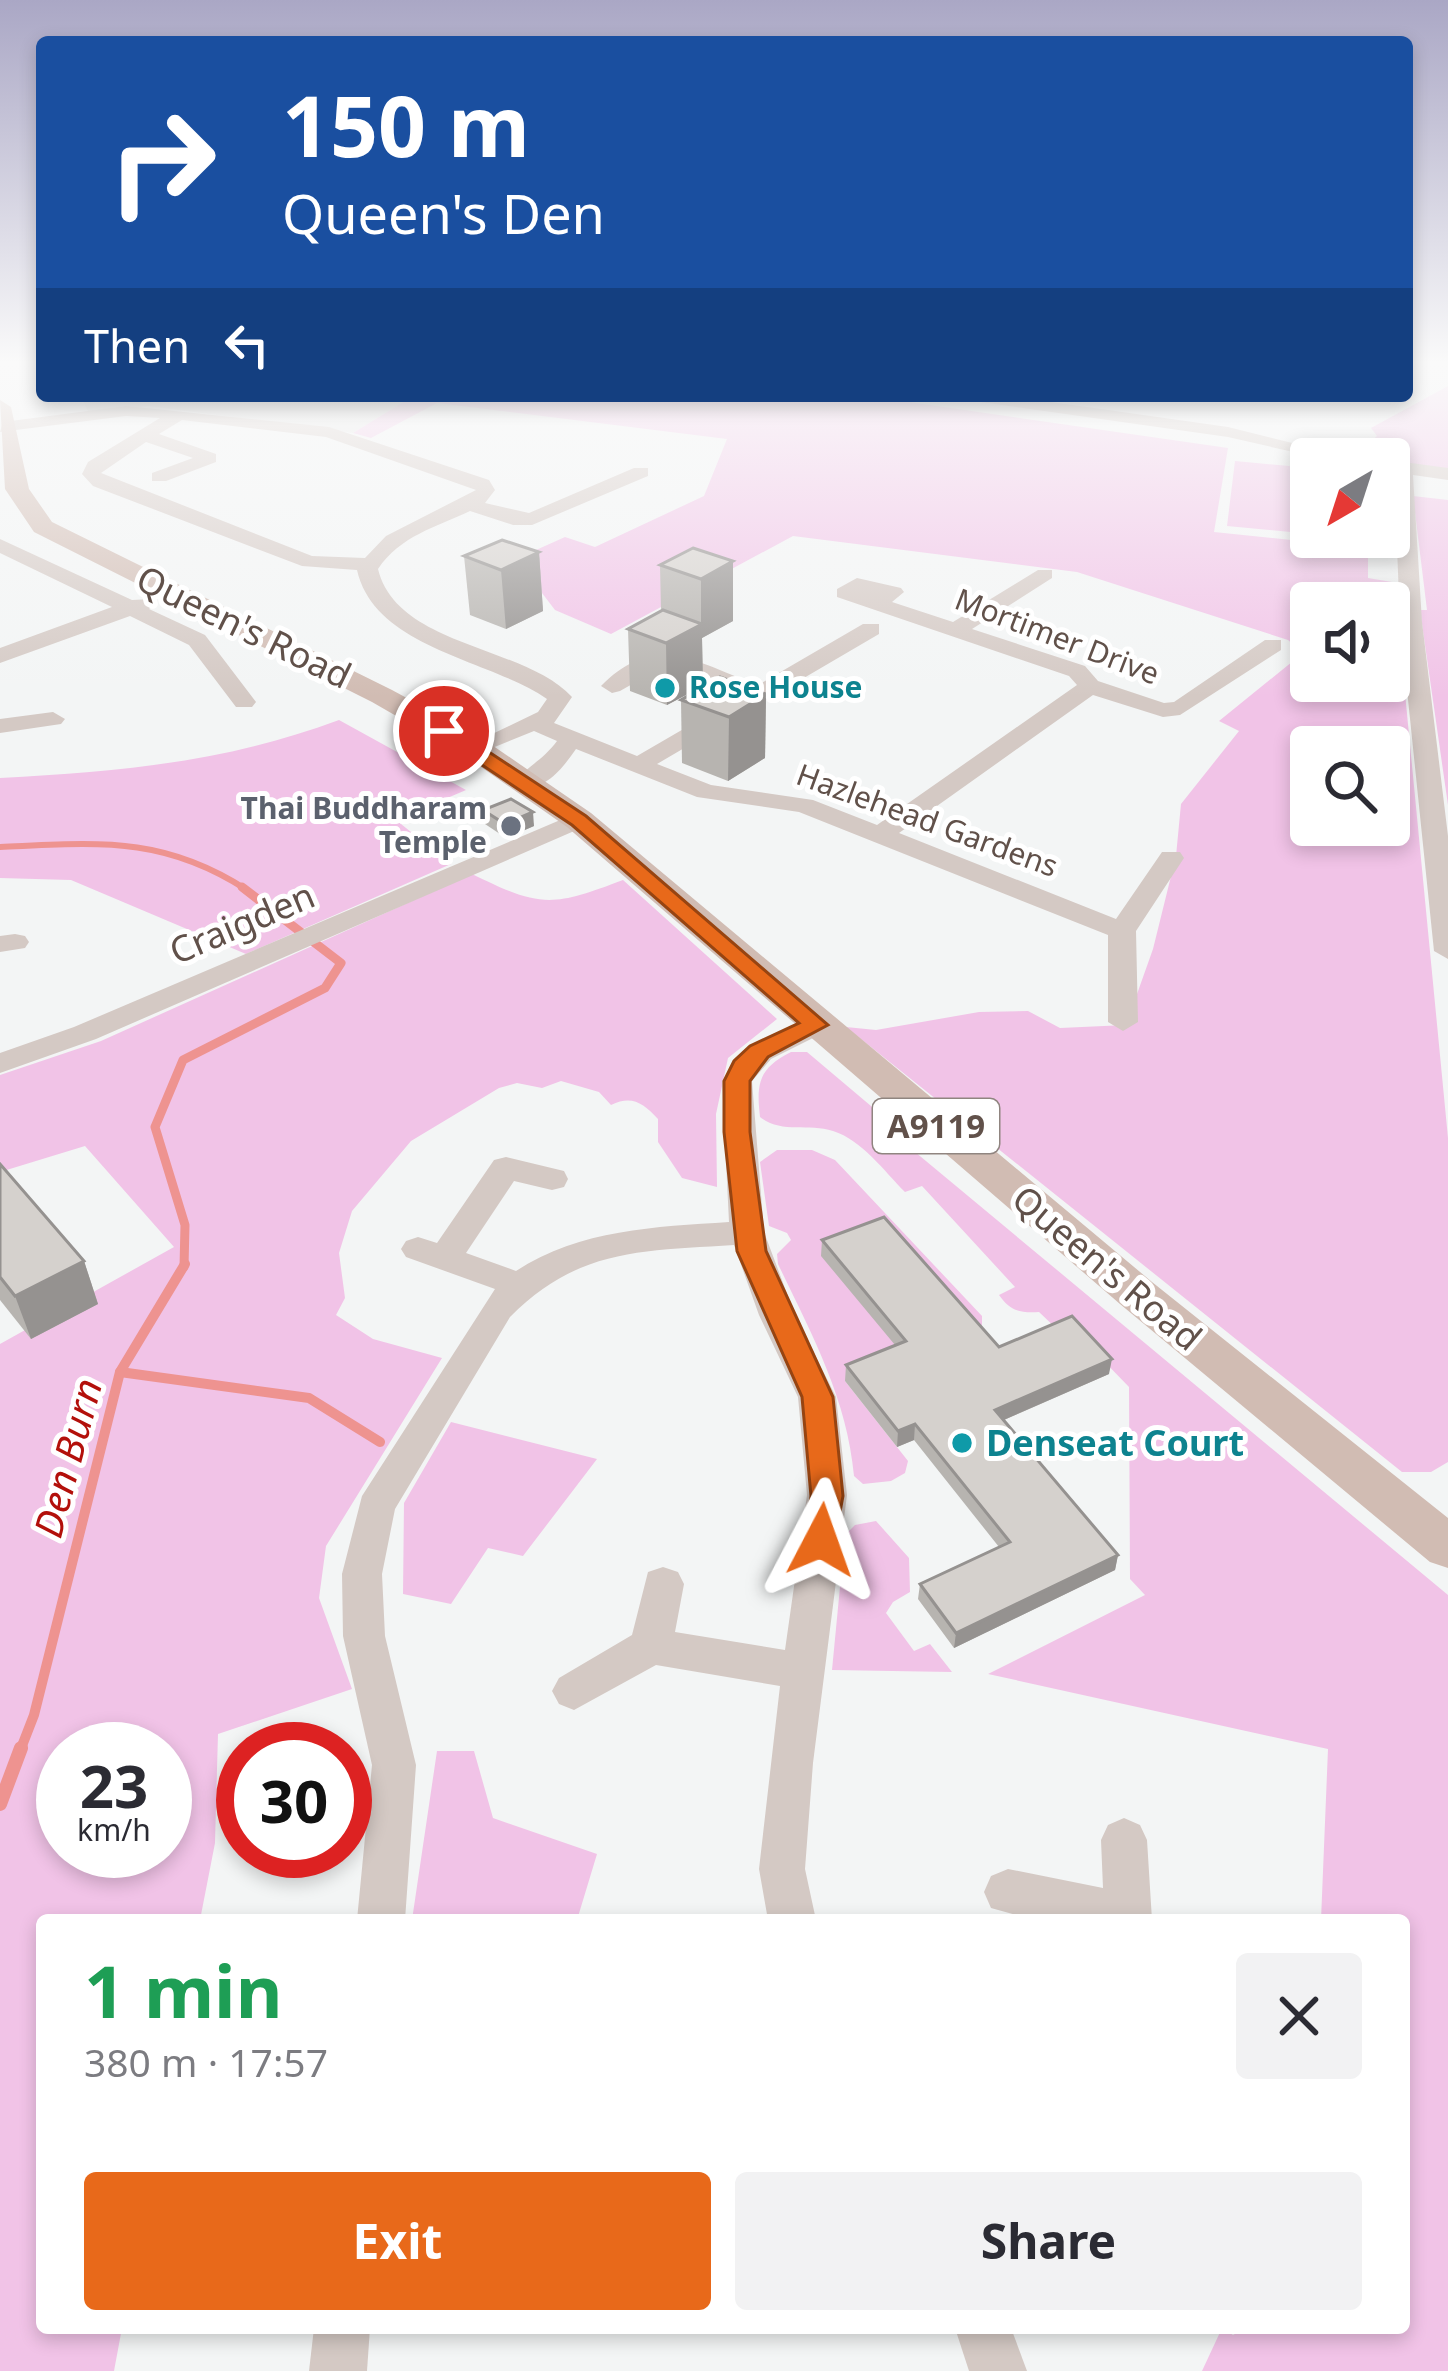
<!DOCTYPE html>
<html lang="en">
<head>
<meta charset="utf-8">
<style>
	:root { --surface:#fff; --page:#f2f2f3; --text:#2b2b33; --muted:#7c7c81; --accent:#e8691a }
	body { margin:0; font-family:"Noto Sans",sans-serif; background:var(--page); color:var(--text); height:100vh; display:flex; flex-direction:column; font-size:45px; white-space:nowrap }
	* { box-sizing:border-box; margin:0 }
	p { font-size:39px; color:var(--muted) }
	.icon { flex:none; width:66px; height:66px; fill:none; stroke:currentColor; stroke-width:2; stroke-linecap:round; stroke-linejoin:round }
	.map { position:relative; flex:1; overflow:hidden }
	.side { position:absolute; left:36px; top:1914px; width:1374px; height:420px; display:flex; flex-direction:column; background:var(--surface); border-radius:12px; box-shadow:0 6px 18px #0003 }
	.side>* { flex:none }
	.guide { position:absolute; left:36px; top:36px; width:1377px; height:366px; border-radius:12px; box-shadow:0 6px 18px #0003; background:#1a4fa0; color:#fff; overflow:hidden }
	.needle { width:78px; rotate:219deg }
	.buttons { position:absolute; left:1290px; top:438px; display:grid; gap:24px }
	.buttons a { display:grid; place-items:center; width:120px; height:120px; border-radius:12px; background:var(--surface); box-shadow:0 6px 18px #0003; font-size:60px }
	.speed { position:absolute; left:36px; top:1722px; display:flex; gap:24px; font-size:60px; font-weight:700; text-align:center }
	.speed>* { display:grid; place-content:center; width:156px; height:156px; border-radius:50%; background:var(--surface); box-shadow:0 6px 18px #0003; line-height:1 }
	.speed small { font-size:30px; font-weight:400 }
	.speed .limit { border:18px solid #d22; background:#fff; color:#111 }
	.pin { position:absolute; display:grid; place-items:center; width:102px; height:102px; color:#fff; margin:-51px; border:6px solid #fff; border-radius:50%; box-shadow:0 3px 12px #0007 }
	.me { position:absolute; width:132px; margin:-66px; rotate:4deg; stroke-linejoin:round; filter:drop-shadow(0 0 9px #0008) }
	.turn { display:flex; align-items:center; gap:42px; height:252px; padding:0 48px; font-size:54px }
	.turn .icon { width:156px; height:156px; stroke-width:2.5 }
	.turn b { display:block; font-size:84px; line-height:102px }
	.then { display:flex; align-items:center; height:114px; padding:0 48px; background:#0003; gap:24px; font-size:45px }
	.round { display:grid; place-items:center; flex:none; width:126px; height:126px; border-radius:12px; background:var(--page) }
	.summary { display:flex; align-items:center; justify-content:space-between; height:204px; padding:0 48px }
	h1 { font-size:72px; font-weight:700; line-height:90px; color:#1e9e55 }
	.primary-button { display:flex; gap:24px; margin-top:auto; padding:24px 48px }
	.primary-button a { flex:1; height:138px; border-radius:12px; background:var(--accent); color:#fff; font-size:48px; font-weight:700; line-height:138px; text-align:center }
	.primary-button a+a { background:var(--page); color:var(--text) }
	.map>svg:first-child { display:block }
	.education { fill:#e5e6e5 }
	.green { fill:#f1c3e7; fill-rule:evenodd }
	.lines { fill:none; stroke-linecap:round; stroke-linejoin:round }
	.stream-far3 { stroke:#ee9390; stroke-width:6 }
	.stream-far2 { stroke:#ee9390; stroke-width:9 }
	.stream-far1 { stroke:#ee9390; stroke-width:10 }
	.stream { stroke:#ee9390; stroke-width:14 }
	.minor { fill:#d4c9c4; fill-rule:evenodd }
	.major { fill:#d1bcb3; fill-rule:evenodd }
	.wall { fill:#b7b4b0 }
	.shaded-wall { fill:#959290 }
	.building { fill:#d5d1cd; stroke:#959290; stroke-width:3 }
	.route { fill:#e8691a; stroke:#974411; stroke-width:3 }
	.culture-dot { fill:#0f9aa8; stroke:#fff; stroke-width:4.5 }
	.worship-dot { fill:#6b7280; stroke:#fff; stroke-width:4.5 }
	.labels { text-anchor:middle; stroke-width:10; stroke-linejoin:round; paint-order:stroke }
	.far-street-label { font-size:30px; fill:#61514a; stroke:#fff }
	.far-culture-label { font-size:30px; font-weight:bold; fill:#0d838f; stroke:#fff; text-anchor:start }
	.far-worship-label { font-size:30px; font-weight:bold; fill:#5b616d; stroke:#fff; text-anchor:end }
	.shield { fill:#fff; stroke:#908580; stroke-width:3 }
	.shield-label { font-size:33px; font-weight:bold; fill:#61514a }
	.street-label { font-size:36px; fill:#61514a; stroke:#fff }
	.culture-label { font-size:36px; font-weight:bold; fill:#0d838f; stroke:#fff; text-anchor:start }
	.water-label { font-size:39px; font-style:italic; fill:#b3100b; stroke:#fff }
</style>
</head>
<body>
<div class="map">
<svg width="1448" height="2371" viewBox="0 0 1448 2371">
	<rect width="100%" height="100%" fill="#f3f5f5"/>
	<path class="education" d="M80,396H413L353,433L149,406L88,411Z"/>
	<g class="green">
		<path d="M1448,386V479L1389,466V459L1353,457L1377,436L1371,428Z"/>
		<path d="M413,396H868L1228,448L1214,532L1368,548V578L1398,583L1402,662L1448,1138V1462L1431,1472H1402L846,1027L876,1030L979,1012L1028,1011L1060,1028L1126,1025L1153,949L1176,856L1181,804L1239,731L1219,721L1303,653L1288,640L1077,572L793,536L611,634L555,610L516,559L565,537L595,547L704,496L727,439L437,403L371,438L353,433ZM1311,603H1389V681H1311ZM1311,747H1389V825H1311Z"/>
		<path d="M1235,461L1311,468V534L1227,526Z"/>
		<path d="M1413,496L1448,500V805L1420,610H1427Z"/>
		<path d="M339,720L466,790L396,820L451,864L246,954L71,880L0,878V778C122,771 222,763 339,720Z"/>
		<path d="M472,874C541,908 552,907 623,880L777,1019L728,1058L716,1114L717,1187L682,1178L658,1142V1119C643,1103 632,1095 611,1105L599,1092L561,1081L542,1088L517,1083L499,1088L411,1141L352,1211L339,1253L345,1298L336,1315L373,1339L442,1358L326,1546L319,1598L352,1689L218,1734L215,1843L200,1920H42V2328H122L114,2371H0V1344L174,1247L85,1146L0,1172V1075L101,1041ZM63,1749H165V1851H63Z"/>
		<path d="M791,1052H807L884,1117L879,1122L1448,1595V2371H1202L1222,2328L1233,2335L1246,2328H1404V1920H1321L1328,1749L988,1674L1145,1595L1130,1579L1129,1387L1070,1326L1059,1331L1039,1312C1020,1313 1010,1311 999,1295L1015,1287L922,1186L905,1192C884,1171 862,1140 833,1131C808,1123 781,1134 760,1117C756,1083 759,1068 791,1052Z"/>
		<path d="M777,1150H812L835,1160L982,1316V1325L972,1333L845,1381L908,1461L905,1473L891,1481L863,1484L854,1476C847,1398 811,1333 778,1264L777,1254L791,1240L787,1233L769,1226L760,1162Z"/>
		<path d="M451,1422L597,1459L523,1556L488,1548L451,1604L403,1594L404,1503Z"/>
		<path d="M876,1521L909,1558L910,1592L893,1602L886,1613L914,1651L930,1644L952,1672L832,1670L845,1535L855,1525Z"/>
		<path d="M437,1751H474L493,1818L597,1854L577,1920H412Z"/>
	</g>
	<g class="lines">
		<path class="stream-far3" d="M0,847C97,843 162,835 247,890"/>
		<path class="stream-far2" d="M184,1267L185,1225L155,1127L183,1060L325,988L341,963L242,887"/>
		<g class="stream-far1">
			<path d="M120,1372L309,1398L380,1442"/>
			<path d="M20,1751L34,1715L120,1372L185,1264"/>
		</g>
		<path class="stream" d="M0,1804L21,1748"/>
		<g class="minor">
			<path d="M964,396H1009L1228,427L1357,459H1324L1228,437L973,401Z"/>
			<path d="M126,406L329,427L489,480L495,490L485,503L529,513L634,468H648V476L532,525H513L470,511C436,527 400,536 378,569C397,647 524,645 572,697L554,723L637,756L742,695L664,666L620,691L612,693L601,686C655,631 697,663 758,685L863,624H879V634L657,764L711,785L813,800L877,825L1077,685L1069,676L837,597V589L857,578L901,588L904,592L892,602L953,622L1038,570H1052V578L972,629L1085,666L1098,681L1164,703L1174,702L1265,640H1281V650L1180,715L1163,717L1093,695L899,833L1116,919L1162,852H1180L1184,858L1136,931L1138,1022L1123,1031L1108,1022V935L799,812L697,797L576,749C562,769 545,792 517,787L514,782C528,766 543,760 557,741L534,731L475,755L463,748L538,712L547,699C490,659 375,649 357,570L302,566L93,486L82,474L88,462L160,418L126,416L0,432L3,422ZM182,420L326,437L476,490L386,536L365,558L312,556L101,473L146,442L193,458L152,473V481H166L216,462V454L159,434Z"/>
			<path d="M1389,460L1448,468V480L1413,475L1422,622L1448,836V959L1434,951L1400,622L1394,472H1389Z"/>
			<path d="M0,539L132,600L151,599L155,603L149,609L205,635L256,702L252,707H236L189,645L130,616L0,663V648L112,607L0,553Z"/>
			<path d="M53,712L65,719L61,724L0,733V719Z"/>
			<path d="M579,812L588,815L592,820L588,825L96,1039L0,1073V1053L74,1027Z"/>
			<path d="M15,934L25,936L29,942L25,948L0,952V936Z"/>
			<path d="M816,1016L831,1025L827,1031L771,1059L752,1081L764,1232L795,1315L836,1397L847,1495L813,1763L805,1869L816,1920H768L759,1869L780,1686L656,1665L574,1710L559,1704L552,1691L559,1678L632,1635L648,1572L663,1567L678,1572L684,1584L675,1632L785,1650L807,1495L798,1397L759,1315L734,1245C643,1251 578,1248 510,1317L395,1509L382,1574L385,1636L416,1765L405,1920H357L372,1765L343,1636L342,1574L362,1496L495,1289L406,1257L401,1249L406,1241L418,1237L437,1243L494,1160L506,1157L564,1171L568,1179L564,1187L552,1190L514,1181L466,1253L516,1271C581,1229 655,1227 729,1222L722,1081L749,1046Z"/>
			<path d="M1124,1818L1140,1825L1147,1840L1152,1920H1034L991,1908L984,1892L991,1876L1008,1869L1103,1888L1101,1840L1108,1825Z"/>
			<path d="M314,2328H370L367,2371H309Z"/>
			<path d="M955,2328H1011L1027,2371H969Z"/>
		</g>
		<path class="major" d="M0,400L11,407L29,489L52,522L392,690L486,741L591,813L1152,1282L1448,1518V1568L1430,1562L1120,1304L567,827L464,755L372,702L34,532L5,489Z"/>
	</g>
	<g class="wall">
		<path d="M539,552L543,611L506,629L470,615L464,556Z"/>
		<path d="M733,561V621L702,638L703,686L667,705L630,691L628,629L661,611L660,565Z"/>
		<path d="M766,694L765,758L728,781L682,763L681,700Z"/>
		<path d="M483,810L534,826L506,838L485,824Z"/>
		<path d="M0,1164L84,1261L98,1304L31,1339L0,1300Z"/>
		<path d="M822,1240L999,1347L1109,1374L1004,1420L1118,1555L1115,1570L954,1648L918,1599L920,1584L999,1547L914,1440L897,1447L845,1381L846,1365L895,1345L821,1256Z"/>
	</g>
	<g class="shaded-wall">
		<path d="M539,552L543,611L506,629L501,570Z"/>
		<path d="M733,561V621L702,638L703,686L667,705L666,643L701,625V579Z"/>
		<path d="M766,694L765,758L728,781L729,717Z"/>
		<path d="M533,812L534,826L506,838L505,824Z"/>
		<path d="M84,1261L98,1304L31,1339L15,1296Z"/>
		<path d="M1112,1359L1109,1374L992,1425L995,1410Z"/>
		<path d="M915,1424L914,1440L897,1447L898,1431Z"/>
		<path d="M1118,1555L1115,1570L954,1648L956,1633Z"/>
	</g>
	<g class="building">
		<path d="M502,540L539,552L501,570L464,556Z"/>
		<path d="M693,548L733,561L701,579L660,565Z"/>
		<path d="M663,610L702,624L666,643L628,629Z"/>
		<path d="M720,677L766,694L729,717L681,700Z"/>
		<path d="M511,799L533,812L505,824L483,810Z"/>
		<path d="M0,1164L84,1261L15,1296L0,1277Z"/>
		<path d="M884,1217L999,1347L1072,1316L1112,1359L995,1410L1118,1555L956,1633L920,1584L1010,1542L915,1424L898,1431L846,1365L906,1341L822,1240Z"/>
	</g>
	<linearGradient id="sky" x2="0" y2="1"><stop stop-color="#aaa7c5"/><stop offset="0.52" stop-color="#fafafa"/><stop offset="1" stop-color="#fafafa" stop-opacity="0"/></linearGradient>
	<rect width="1448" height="697" fill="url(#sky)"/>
	<path class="route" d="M437,727H451L586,816L828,1025L768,1057L750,1081V1132L766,1251L833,1397L843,1496L833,1549L821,1553L810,1549L805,1540L811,1496L802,1397L737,1251L724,1132V1081L734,1061L750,1046L799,1023L572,825L437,735Z"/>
	<g class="culture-dot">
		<circle cx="665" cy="688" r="12"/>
		<circle cx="962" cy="1443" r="12"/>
	</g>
	<circle class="worship-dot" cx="511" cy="826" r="12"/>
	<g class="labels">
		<g class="far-street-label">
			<text transform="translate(1057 637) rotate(21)" y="10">Mortimer Drive</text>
			<text transform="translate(927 821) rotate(20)" y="10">Hazlehead Gardens</text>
		</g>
		<g class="far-culture-label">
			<text x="689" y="698">Rose House</text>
		</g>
		<g class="far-worship-label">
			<text x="487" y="819">Thai Buddharam<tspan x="487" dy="34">Temple</tspan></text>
		</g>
		<rect class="shield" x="873" y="1099" width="126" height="54" rx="9"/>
		<g class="shield-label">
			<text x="936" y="1138">A9119</text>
		</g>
		<g class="street-label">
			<text transform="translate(244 627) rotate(26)" y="13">Queen's Road</text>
			<text transform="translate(242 923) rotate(-23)" y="13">Craigden</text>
			<text transform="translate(1107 1268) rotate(40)" y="13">Queen's Road</text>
		</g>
		<g class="culture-label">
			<text x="986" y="1456">Denseat Court</text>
		</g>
		<g class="water-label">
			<text transform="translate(68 1458) rotate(-75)" y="14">Den Burn</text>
		</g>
	</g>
</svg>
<div class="buttons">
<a><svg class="needle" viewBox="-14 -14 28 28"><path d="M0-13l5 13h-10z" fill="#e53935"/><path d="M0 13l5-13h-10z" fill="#7c7c81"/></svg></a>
<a><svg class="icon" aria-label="sound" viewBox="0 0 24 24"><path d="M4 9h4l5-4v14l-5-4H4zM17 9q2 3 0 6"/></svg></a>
<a><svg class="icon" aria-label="search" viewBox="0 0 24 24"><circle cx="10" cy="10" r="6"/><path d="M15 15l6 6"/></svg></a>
</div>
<div class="speed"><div>23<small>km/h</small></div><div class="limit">30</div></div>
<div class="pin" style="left:444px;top:731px;background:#d93025"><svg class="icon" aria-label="arrive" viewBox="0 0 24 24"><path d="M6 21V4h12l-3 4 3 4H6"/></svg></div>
<svg class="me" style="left:821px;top:1540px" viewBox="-20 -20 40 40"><path d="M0-17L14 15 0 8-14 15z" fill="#e8691a" stroke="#fff" stroke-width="4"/></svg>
<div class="guide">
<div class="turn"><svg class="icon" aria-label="right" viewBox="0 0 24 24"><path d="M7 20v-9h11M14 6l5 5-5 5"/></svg><div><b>150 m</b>Queen's Den</div></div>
<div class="then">Then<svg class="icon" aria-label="left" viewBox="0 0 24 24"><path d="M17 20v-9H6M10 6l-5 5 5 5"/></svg></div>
</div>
<section class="side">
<div class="summary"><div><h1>1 min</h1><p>380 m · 17:57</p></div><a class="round"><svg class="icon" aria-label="close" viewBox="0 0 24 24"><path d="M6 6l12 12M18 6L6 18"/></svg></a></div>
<div class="primary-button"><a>Exit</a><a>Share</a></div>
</section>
</div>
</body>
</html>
